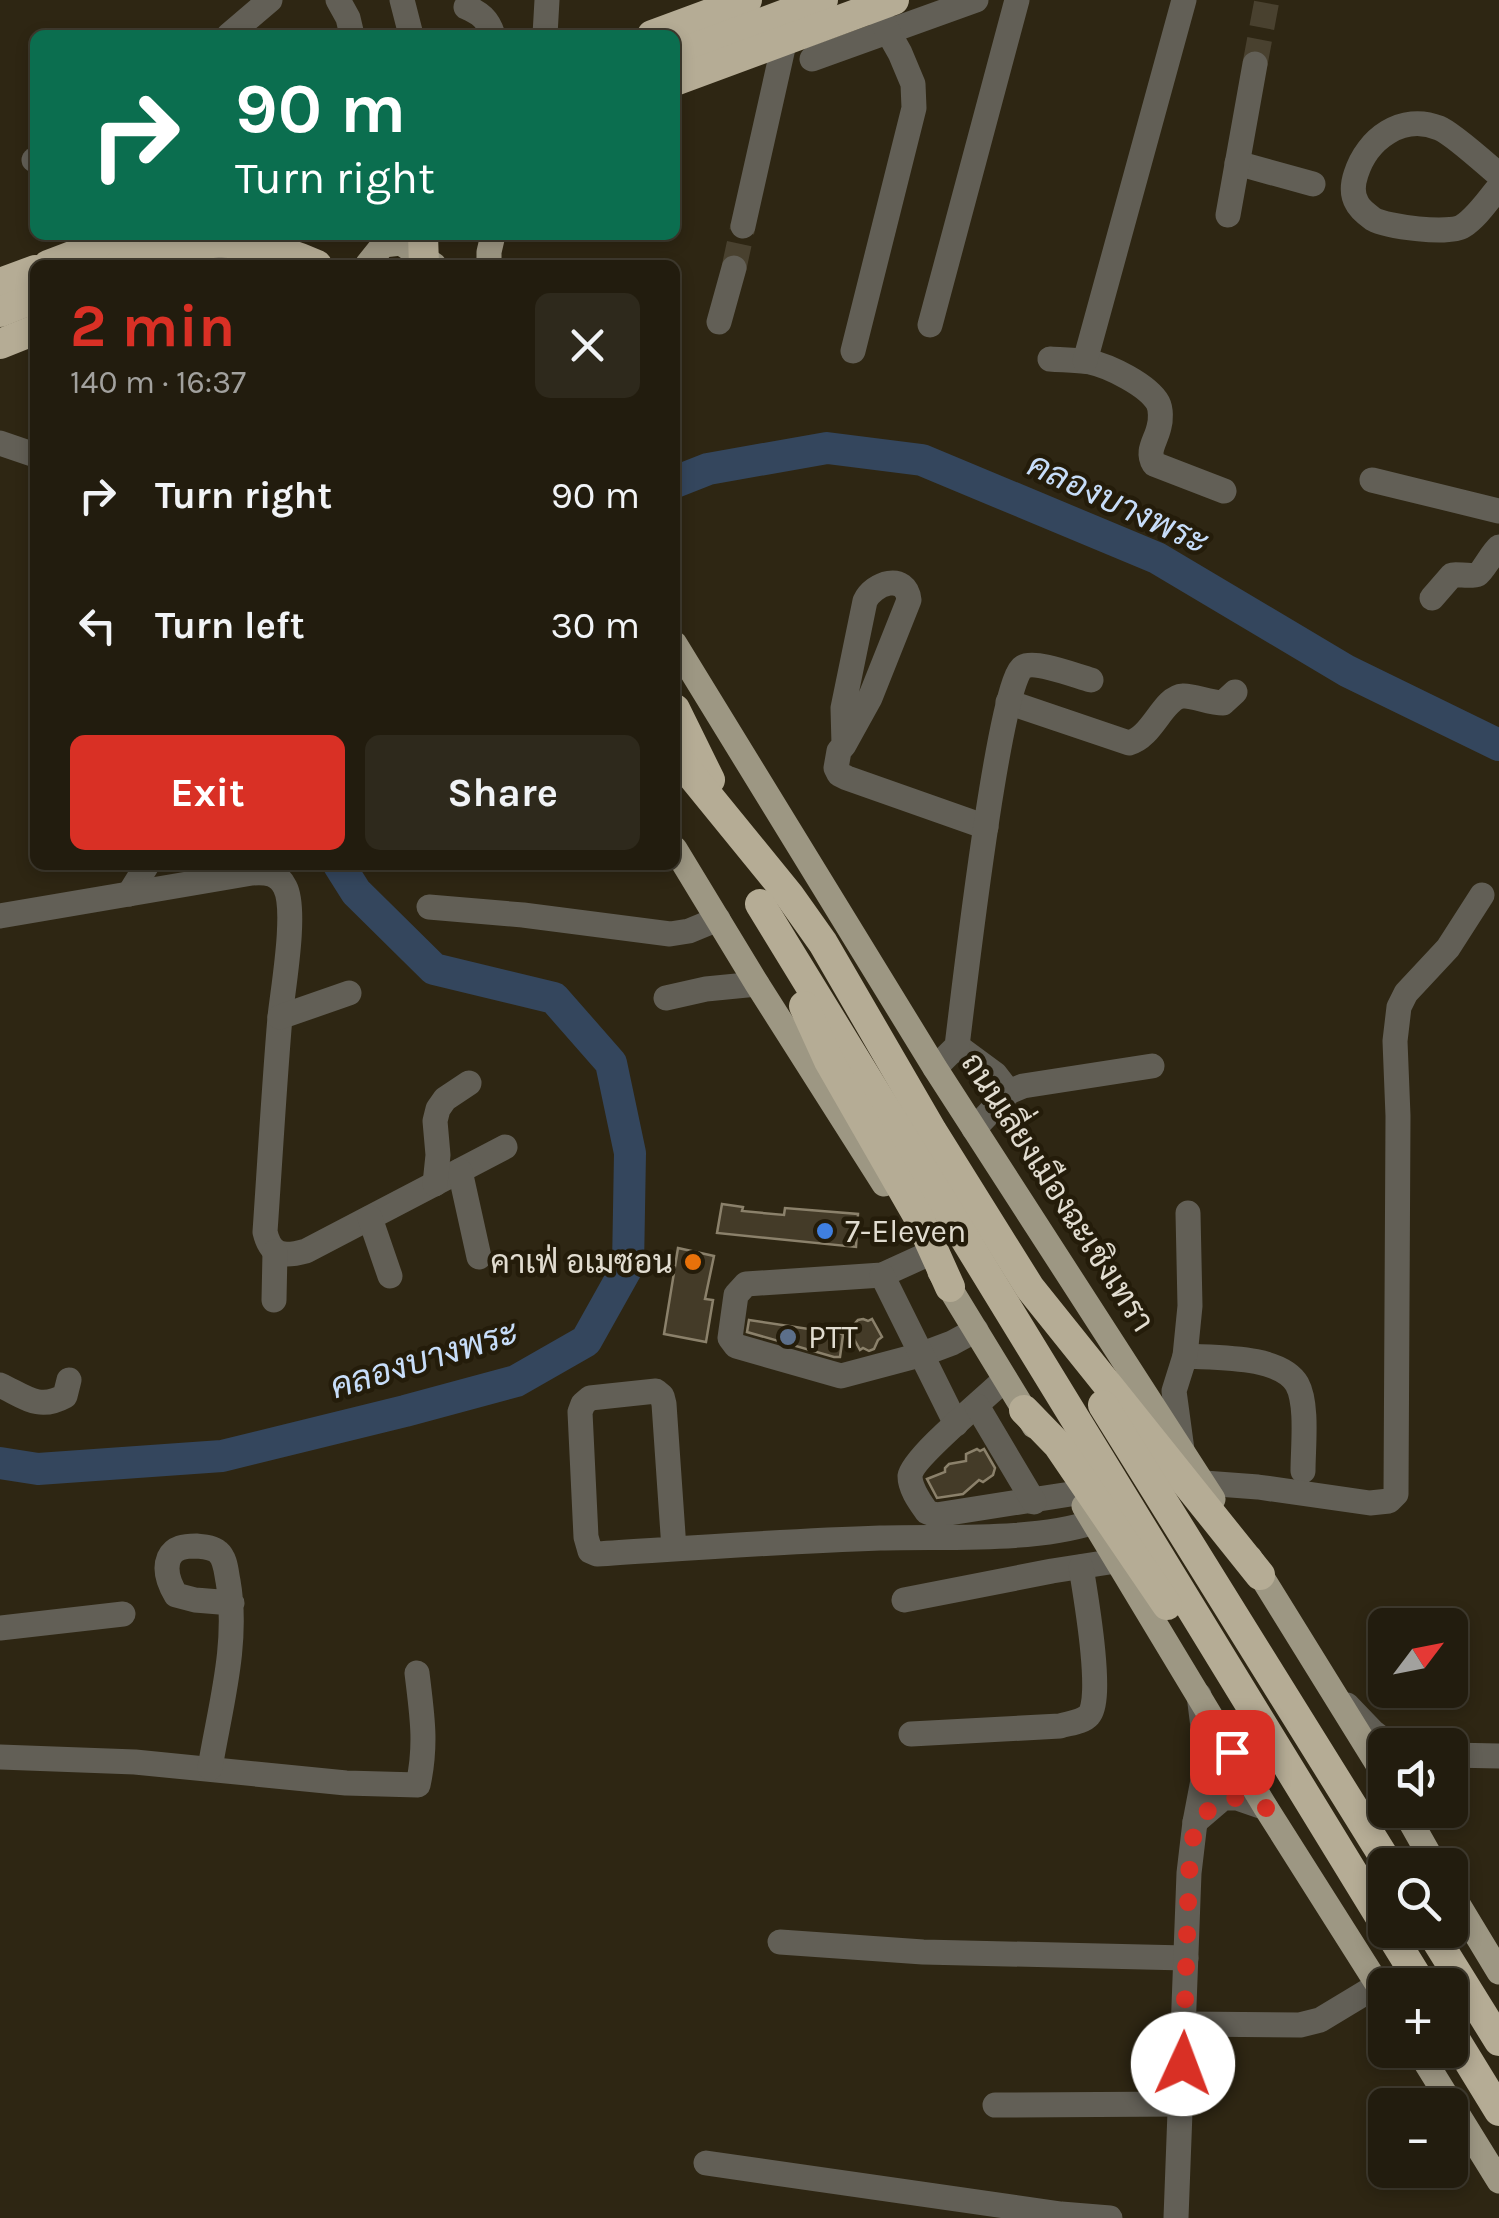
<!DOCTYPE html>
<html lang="en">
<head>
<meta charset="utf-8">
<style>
	:root { --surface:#221c0e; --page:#2e291c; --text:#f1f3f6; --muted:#a2a19e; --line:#3f3a2e; --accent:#d93025 }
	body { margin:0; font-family:Karla,Sarabun,sans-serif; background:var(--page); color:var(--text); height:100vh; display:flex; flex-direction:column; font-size:38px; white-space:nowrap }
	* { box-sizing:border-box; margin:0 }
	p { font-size:32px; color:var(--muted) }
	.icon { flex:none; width:55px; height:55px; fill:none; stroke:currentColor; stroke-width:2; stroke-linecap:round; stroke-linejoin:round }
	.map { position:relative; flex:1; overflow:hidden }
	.panel { position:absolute; left:30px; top:260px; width:650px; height:610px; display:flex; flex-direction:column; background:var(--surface); border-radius:15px; box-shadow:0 5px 15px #0003,0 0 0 2px var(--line) }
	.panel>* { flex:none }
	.hud { position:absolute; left:30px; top:30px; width:650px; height:210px; border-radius:15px; box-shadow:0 5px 15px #0003,0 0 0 2px var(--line); background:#0b6e4f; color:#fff; overflow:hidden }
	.needle { width:65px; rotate:58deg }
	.controls { position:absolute; left:1368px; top:1608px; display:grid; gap:20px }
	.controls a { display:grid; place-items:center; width:100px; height:100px; border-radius:15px; background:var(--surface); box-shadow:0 5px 15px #0003,0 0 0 2px var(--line); font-size:50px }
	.pin { position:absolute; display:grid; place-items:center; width:85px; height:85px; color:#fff; margin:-42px; border-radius:20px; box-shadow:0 5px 15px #0006 }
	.me { position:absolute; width:110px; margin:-55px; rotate:2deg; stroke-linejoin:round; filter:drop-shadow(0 0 8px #0008) }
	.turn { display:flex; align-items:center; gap:35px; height:210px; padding:0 40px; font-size:45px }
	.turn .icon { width:130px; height:130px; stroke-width:2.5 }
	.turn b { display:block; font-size:70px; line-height:85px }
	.round { display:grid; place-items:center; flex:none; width:105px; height:105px; border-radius:15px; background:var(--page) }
	.summary { display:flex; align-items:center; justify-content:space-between; height:170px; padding:0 40px }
	h1 { font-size:60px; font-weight:700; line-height:75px; color:var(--accent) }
	.primary-button { display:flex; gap:20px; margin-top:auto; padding:20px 40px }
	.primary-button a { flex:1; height:115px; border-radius:15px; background:var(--accent); color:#fff; font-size:40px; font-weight:700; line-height:115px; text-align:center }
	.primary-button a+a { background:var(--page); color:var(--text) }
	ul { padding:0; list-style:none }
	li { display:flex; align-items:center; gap:30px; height:130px; padding:0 40px }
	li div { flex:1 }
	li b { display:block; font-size:38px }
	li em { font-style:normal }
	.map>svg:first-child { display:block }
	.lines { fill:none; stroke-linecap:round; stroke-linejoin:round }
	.river { stroke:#34465d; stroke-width:32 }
	.building { fill:#443b28; stroke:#8b816b; stroke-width:2.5 }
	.minor-tunnel { stroke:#49412f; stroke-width:25; stroke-dasharray:25 12; stroke-linecap:butt }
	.minor { stroke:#625f56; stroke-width:25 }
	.major { stroke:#9d9783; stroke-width:25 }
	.highway { stroke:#b5ac95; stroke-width:30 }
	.route { stroke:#d93025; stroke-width:18; stroke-dasharray:0 32.4 }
	.shop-dot { fill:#3f7fe0; stroke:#241c0a; stroke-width:4 }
	.food-dot { fill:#e8710a; stroke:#241c0a; stroke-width:4 }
	.service-dot { fill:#5c6f8a; stroke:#241c0a; stroke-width:4 }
	.labels { text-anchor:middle; stroke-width:9; stroke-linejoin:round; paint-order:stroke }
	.street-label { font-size:32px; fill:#e1dcd0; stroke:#241c0a }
	.poi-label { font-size:32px; fill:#e1dcd0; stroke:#241c0a; text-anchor:start }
	.water-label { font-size:35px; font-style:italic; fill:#c7ddf9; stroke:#241c0a }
</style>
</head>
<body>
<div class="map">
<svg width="1499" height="2218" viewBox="0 0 1499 2218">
	<rect width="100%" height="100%" fill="#2e2613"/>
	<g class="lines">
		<g class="river">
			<path d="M675,482L708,469L827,448L922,460L1157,558L1347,671L1499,745"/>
			<path d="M0,1463L38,1469L222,1456L405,1411L516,1381L586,1341L628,1266L630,1153L611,1063L554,998L434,969L356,892L339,865"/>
		</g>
	</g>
	<g class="building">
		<path d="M722,1204L743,1207L742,1211L784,1215L785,1208L858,1214L856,1247L717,1233Z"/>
		<path d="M678,1248L714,1256L705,1299L713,1300L706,1342L664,1334Z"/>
		<path d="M863,1319L868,1321L872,1319L882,1337L878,1340L874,1349L869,1351L863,1348L860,1350L849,1330L858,1320Z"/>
		<path d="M749,1320L822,1331L830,1327L834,1329L843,1335L840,1357H834L747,1332Z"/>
		<path d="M977,1449L980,1451L984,1449L995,1468L993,1475L983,1482L979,1480L963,1494L937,1498L927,1479L945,1472V1468L949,1464L966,1461V1454Z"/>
	</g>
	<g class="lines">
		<g class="minor-tunnel">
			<path d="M1255,64L1267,0"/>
			<path d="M734,268L743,226"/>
		</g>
		<g class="minor">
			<path d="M338,0L348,18L352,35"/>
			<path d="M402,0L411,35"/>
			<path d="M466,7C480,13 488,19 493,35"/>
			<path d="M229,35L270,0"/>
			<path d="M545,35L547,0"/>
			<path d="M812,59L976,0"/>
			<path d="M34,160H35"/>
			<path d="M1237,163L1313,184"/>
			<path d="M1499,175C1486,164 1452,133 1439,128C1402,113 1367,139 1356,174C1353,183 1351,193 1357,203C1359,208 1369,216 1373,219C1387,227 1450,235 1463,226C1477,217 1488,200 1499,187"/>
			<path d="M1228,215L1255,64"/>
			<path d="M743,226L785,39"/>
			<path d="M213,259L216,265"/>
			<path d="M719,322L734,268"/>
			<path d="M930,325L1017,0"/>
			<path d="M853,351L914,108L913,84L900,53L874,7"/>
			<path d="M1050,359C1063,360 1077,360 1090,362C1109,366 1148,385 1158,403C1161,409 1161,420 1159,427C1156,441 1146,451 1154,464L1224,491"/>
			<path d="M1085,361L1184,0"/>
			<path d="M0,443L35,455"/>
			<path d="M1372,480L1499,511"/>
			<path d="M1432,598L1452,575C1459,574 1472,577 1478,574C1483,571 1492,553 1499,547"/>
			<path d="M1008,702L1129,743C1153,737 1163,697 1183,696C1192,695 1210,703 1223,703L1235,692"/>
			<path d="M844,745L843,708L865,601C873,583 906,572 909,600L870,698L844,745L839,751L836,768L839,774L847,778L986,827"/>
			<path d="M129,894L147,865"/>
			<path d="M429,907L523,915L670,934L689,931L718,919"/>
			<path d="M0,916L252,873C267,872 278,873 285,887C297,910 283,988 280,1017C274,1088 270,1160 265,1232C271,1257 284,1257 306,1251L505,1147"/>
			<path d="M666,998L706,989L757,984"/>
			<path d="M280,1017L349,993"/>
			<path d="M957,1046L995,1074L1009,1092"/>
			<path d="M935,1068L957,1046C963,999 999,680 1023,667C1035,660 1076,676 1091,680"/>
			<path d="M974,1129L1009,1092L1023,1086L1152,1066"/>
			<path d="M460,1171L479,1257"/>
			<path d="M435,1184L438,1155L435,1121L438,1109L445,1099L469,1083"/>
			<path d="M370,1218L390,1276"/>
			<path d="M928,1254L882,1275L746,1284L736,1295L730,1338L736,1346L841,1376L920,1355L952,1343L976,1330"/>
			<path d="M882,1275L956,1424"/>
			<path d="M274,1300L275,1252"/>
			<path d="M1185,1356C1215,1358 1280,1355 1297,1384C1308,1404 1303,1447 1303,1471"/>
			<path d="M1005,1379C988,1396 912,1458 910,1476C910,1489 920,1502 927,1512L936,1515L1077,1493"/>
			<path d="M0,1385C24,1396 38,1411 65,1396L69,1380"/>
			<path d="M977,1406L1034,1502"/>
			<path d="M1182,1450L1174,1391L1185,1356L1190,1306L1188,1213"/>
			<path d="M1204,1483L1258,1487L1370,1503L1389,1501L1396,1494L1398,1116L1395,1041L1399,1007L1406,993L1448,948L1482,895"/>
			<path d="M674,1549L664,1404L662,1396L656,1391L590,1398L583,1404L580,1412L586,1537L590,1551L597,1554C691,1548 786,1541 880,1538C947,1536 1031,1542 1094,1522"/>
			<path d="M904,1600L1052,1571L1116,1561"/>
			<path d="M0,1628L123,1614"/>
			<path d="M1347,1705L1372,1731L1390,1745"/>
			<path d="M911,1734L1060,1726C1070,1723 1083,1722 1089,1715C1104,1699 1085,1592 1081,1567"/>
			<path d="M1450,1755L1499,1756"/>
			<path d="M0,1757L135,1762L346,1783L418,1785C427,1744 422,1715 417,1673"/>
			<path d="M210,1768C220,1707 239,1643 228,1581C226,1572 226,1559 218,1552C212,1547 204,1547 196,1546C185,1546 174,1547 169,1558C164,1570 170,1585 176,1595L195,1600L232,1603"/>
			<path d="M1195,1822L1223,1798H1237L1266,1808"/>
			<path d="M780,1942L923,1952L1186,1958"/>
			<path d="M1184,2024L1300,2025L1320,2020L1378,1985"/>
			<path d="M995,2105L1181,2104"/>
			<path d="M706,2163L1061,2214L1110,2218"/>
			<path d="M1176,2218L1189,1873L1195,1822L1207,1759L1199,1695"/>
		</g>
		<g class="major">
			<path d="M367,265L383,245L401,243L434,265"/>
			<path d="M489,265V252L493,235"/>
			<path d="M675,644L935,1068L1213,1499"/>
			<path d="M675,849L757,984L884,1184"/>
			<path d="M940,1272L1034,1426"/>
			<path d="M1084,1506L1266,1808L1385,1996"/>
			<path d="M1250,1558L1385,1776"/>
			<path d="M1404,1810L1435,1865"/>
			<path d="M1450,1891L1499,1972"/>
			<path d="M1418,2050L1499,2181"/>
		</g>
		<g class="highway">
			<path d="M652,35L747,0"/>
			<path d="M675,55L823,0"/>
			<path d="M675,81L894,0"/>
			<path d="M423,235L424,265"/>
			<path d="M48,265L127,235"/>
			<path d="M119,265C189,238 247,233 317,265"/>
			<path d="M0,283L35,270"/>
			<path d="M0,312L35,298"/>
			<path d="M0,344L35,330"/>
			<path d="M675,709L710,780"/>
			<path d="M675,755L789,895L823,943L932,1131L1030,1288L1260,1575"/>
			<path d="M760,904L1385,1925"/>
			<path d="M804,1006L829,1061L919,1218L950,1287"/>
			<path d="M1103,1405L1389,1865"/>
			<path d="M1024,1410L1058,1445L1167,1605"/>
			<path d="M1388,1930L1422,1985"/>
			<path d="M1430,1930L1499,2041"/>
			<path d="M1450,2031L1499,2111"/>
		</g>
	</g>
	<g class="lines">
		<path class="route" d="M1183,2064L1189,1873L1195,1822L1223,1798H1237L1266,1808L1232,1752"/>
	</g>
	<circle class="shop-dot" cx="825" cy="1231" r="10"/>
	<circle class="food-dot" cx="693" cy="1262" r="10"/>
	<circle class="service-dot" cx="788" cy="1337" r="10"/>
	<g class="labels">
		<g class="street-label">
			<text transform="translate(1058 1192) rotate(57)" y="11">ถนนเลี่ยงเมืองฉะเชิงเทรา</text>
		</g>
		<g class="poi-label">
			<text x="845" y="1242">7-Eleven</text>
			<text x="673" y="1273" text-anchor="end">คาเฟ่ อเมซอน</text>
			<text x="808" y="1348">PTT</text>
		</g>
		<g class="water-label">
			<text transform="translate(1118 503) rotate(25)" y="12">คลองบางพระ</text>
			<text transform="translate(424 1359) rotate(-17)" y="12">คลองบางพระ</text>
		</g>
	</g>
</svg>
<div class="controls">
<a><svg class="needle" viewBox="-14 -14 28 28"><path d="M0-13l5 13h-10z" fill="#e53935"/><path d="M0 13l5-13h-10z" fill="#a2a19e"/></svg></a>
<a><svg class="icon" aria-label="sound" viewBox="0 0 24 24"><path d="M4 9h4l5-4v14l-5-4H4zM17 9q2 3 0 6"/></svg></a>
<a><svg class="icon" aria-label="search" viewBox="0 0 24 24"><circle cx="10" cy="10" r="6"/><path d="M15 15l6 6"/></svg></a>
<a>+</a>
<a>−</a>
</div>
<div class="pin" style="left:1232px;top:1752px;background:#d93025"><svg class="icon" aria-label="arrive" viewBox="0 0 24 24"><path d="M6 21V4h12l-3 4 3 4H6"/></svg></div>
<svg class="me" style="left:1183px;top:2064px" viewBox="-20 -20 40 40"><circle r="19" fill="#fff"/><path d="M0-13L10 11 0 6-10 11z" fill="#d93025"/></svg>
<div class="hud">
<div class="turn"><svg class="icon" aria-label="right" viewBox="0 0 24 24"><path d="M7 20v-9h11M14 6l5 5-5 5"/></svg><div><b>90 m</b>Turn right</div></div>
</div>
<section class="panel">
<div class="summary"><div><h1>2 min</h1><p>140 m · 16:37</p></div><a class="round"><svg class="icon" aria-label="close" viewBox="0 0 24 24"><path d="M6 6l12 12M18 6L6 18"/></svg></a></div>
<ul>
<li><svg class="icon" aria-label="right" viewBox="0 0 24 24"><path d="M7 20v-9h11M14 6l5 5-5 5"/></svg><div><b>Turn right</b></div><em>90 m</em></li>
<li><svg class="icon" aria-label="left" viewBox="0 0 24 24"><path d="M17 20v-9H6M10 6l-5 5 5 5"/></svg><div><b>Turn left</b></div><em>30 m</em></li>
</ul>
<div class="primary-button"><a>Exit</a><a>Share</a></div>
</section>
</div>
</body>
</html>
